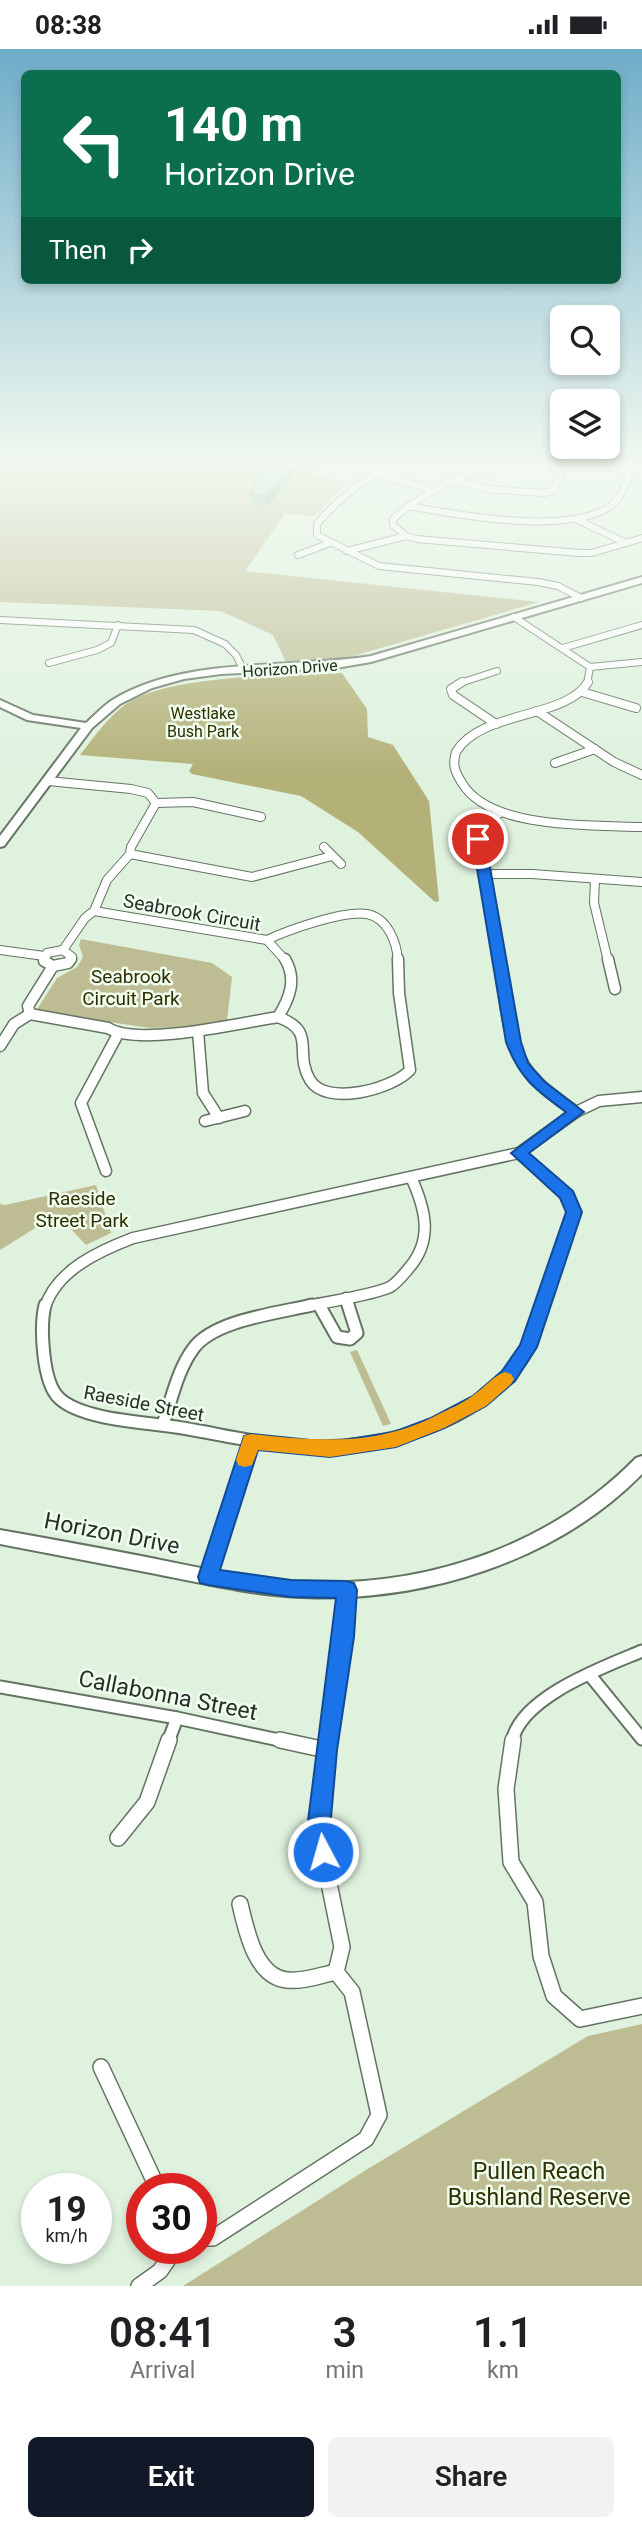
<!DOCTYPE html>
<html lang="en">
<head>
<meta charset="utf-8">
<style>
	:root { --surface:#fff; --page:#f2f2f2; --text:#202124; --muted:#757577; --accent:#111827 }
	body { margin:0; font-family:Roboto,sans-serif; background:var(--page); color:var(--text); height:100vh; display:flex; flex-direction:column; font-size:26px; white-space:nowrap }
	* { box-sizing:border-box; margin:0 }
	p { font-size:23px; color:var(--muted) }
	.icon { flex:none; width:38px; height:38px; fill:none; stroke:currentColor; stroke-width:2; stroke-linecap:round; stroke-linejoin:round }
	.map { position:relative; height:2237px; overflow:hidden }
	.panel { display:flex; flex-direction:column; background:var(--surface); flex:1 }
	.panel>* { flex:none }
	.guide { position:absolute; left:21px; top:21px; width:600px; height:214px; border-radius:10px; box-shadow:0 4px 10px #0003; background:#0b6e4f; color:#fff; overflow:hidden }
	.buttons { position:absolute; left:550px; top:256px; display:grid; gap:14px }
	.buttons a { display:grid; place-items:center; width:70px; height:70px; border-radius:10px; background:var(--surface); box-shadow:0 4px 10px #0003; font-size:35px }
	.speed { position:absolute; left:21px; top:2124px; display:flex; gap:14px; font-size:35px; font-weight:700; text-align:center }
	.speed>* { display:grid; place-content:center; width:91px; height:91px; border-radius:50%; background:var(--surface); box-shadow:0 4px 10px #0003; line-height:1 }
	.speed small { font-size:18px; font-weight:400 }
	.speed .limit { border:10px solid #d22; background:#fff; color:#111 }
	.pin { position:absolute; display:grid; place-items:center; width:60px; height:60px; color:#fff; margin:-30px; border:4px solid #fff; border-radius:50%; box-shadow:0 2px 7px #0007 }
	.me { position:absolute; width:77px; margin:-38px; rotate:354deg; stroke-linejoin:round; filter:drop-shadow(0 0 5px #0008) }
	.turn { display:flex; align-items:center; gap:24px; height:147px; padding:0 28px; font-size:32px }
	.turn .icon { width:91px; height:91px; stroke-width:2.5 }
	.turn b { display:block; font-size:49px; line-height:60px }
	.then { display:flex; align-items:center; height:66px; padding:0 28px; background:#0003; gap:14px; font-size:26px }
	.eta { display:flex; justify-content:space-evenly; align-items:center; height:119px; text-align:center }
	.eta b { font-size:42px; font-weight:600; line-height:49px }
	.cta { display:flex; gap:14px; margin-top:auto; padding:14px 28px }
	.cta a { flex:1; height:80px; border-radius:10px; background:var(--accent); color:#fff; font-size:28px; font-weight:600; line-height:80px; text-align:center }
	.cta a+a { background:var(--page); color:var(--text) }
	.status { display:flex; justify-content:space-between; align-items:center; height:49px; padding:0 35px; background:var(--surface); direction:ltr }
	.status svg { height:19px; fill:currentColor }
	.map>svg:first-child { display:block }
	.green { fill:#bebc92 }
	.forest { fill:#b3b078 }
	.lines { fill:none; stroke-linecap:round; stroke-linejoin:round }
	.street-far4-casing { stroke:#647463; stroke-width:8 }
	.street-far3-casing { stroke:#647463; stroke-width:10 }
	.street-far2-casing { stroke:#647463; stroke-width:13 }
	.street-far1-casing { stroke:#647463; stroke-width:15 }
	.street-casing { stroke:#647463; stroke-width:18 }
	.secondary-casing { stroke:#647463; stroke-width:4 }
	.street-far4 { stroke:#fff; stroke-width:6 }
	.street-far3 { stroke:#fff; stroke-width:8 }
	.street-far2 { stroke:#fff; stroke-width:10 }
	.street-far1 { stroke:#fff; stroke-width:11 }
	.street { stroke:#fff; stroke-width:15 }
	.secondary { fill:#fff; fill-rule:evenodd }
	.wall { fill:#7aaf96 }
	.shaded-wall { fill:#638e7a }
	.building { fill:#8ecbae; stroke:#638e7a; stroke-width:2 }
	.route { fill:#1a73e8; stroke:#114b97; stroke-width:2 }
	.slow { fill:#f59e0b }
	.labels { text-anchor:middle; stroke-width:5; stroke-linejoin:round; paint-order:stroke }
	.far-street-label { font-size:16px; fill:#272e27; stroke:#effeee }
	.far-park-label { font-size:16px; fill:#312e00; stroke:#effeee }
	.street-label { font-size:19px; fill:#272e27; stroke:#effeee }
	.park-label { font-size:19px; fill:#312e00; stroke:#effeee }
	.near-street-label { font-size:23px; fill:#272e27; stroke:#effeee }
	.near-park-label { font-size:23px; fill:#312e00; stroke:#effeee }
</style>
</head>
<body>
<div class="status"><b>08:38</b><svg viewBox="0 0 49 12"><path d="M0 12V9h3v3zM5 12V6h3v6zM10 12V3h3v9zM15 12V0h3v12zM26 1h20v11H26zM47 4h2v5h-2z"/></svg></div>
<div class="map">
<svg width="642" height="2237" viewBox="0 0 642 2237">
	<rect width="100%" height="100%" fill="#dff2de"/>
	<g class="green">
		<path d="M0,414H321L313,426L347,434L314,467L285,465L245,522L539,553L343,610L286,613L273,586L221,562L0,553Z"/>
		<path d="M81,890L212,914L232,928L227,971L183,978L150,979L36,962L57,929L77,918L83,908L79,896Z"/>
		<path d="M96,1136L111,1184L86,1196L64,1173L37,1178L0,1201V1155L5,1156Z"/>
		<path d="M357,1301L387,1366L391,1375L383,1377L350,1303Z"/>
		<path d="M642,1975V2237H183L366,2121L588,1987Z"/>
	</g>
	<path class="forest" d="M342,624L367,660L368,688L393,696L429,752L439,852L435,853L358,783L301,747L192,725L189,722L193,715L80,706C94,688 108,668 126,655C170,625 287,627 342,624Z"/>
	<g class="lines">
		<g class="street-far4-casing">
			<g id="street-far4">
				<path d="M399,414C366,427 340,448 317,475V486L379,517L538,533L558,537L581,549"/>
				<path d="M511,414C465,423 429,439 393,470V476L406,487L417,490L579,504H592L642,489"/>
				<path d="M375,425L430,440"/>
				<path d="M452,430L487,440L544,444L553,442L561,426L556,414"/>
				<path d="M408,457C459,466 561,485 606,460C623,450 627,431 633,414"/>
				<path d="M578,471L626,494"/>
				<path d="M347,502L406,487"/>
				<path d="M298,506L330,494"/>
				<path d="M514,568L590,618L587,635"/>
				<path d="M0,571L194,581L225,595L236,606L244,622"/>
				<path d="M563,599L642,576"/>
				<path d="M49,614L97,601L111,594L118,576"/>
				<path d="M590,618L642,613"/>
				<path d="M457,635L497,622"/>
			</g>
		</g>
		<g class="street-far3-casing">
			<g id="street-far3">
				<path d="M462,633L451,640L453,646L496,675"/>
				<path d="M588,633C567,670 481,661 456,703C452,716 455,723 462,734C490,781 593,776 642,778"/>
				<path d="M582,643L636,659"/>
				<path d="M537,662L614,713L642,726"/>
				<path d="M555,714L595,700"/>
				<path d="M48,732L131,740L148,744L156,754L131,798L130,805L107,831L94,862L85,869L63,901"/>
				<path d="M156,754L193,753L261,768"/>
				<path d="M324,798L341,815"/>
				<path d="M130,805L252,828L332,807"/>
				<path d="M485,825H532L642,833"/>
				<path d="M595,830L594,854L608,912"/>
				<path d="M94,862L267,891L286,912"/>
				<path d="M267,891C288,881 344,861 367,865C388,869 397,894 398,912"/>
				<path d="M0,901L44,907"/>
				<path d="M44,912L47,904L63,901L72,908L70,912"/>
				<path d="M499,912L478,790L484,775L500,764"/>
			</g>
		</g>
		<g class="street-far2-casing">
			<g id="street-far2">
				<path d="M45,910L44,912L53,917L68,914L71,910"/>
				<path d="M499,910C505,947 506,994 530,1025C542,1040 560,1051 576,1063"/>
				<path d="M608,910L615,940"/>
				<path d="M53,917L28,957L30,965L108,979C139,998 240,974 278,968C290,949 297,930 285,910"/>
				<path d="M278,968C318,983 293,1002 310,1031C326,1058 393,1040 410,1021L399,944L398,910"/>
				<path d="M198,982L203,1044L219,1069"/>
				<path d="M0,997L14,975L30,965"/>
				<path d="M205,1072L245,1062"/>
				<path d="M519,1104L567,1146L574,1163L542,1258"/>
				<path d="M519,1104L576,1063L599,1052L642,1048"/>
				<path d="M106,1122L81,1054L118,985"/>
				<path d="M346,1249L349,1258"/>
				<path d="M318,1255L320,1258"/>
				<path d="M45,1258C57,1221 99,1202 133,1189L519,1104"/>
				<path d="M305,1258C325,1253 374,1246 390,1238C397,1234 404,1225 409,1219C434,1190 425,1159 411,1128"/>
			</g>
		</g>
		<g class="street-far1-casing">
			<g id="street-far1">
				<path d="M45,1256C40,1277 42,1333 59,1349C82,1371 145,1373 176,1378C216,1384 256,1395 297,1397C375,1402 473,1379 521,1311C532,1294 536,1275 542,1256"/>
				<path d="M319,1256L337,1288L350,1290L357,1284L348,1256"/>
				<path d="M163,1375C172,1350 177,1322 193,1300C213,1271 279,1264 312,1256"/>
				<path d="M208,1528L251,1393"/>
				<path d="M589,1625L642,1690"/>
				<path d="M0,1638L177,1669L288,1693"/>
				<path d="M168,1693L177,1669"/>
				<path d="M327,1693L343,1588L347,1541"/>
				<path d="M512,1693C520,1648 604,1618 642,1602"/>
			</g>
		</g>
		<g class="street-casing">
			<g id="street">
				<path d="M280,1691L326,1701"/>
				<path d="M513,1691L506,1740L511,1813L535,1853L541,1907L554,1947L580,1970L642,1957"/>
				<path d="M118,1789L147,1753L169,1691"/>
				<path d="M240,1855C246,1880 255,1928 287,1931C303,1933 321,1926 336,1923"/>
				<path d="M101,2018L158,2140"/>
				<path d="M201,2189H213L366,2090L379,2066L352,1943L336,1923L342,1898L318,1780L327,1691"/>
				<path d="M139,2237L160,2222L175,2200"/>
			</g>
		</g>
		<g class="secondary-casing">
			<g id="secondary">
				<path d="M642,528V534L371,613L336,619L221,625L184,630L152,639L120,655L92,679L4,797L0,798V787L81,679L27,671L0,658V651L33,666L86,674C95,666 104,656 114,650C186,607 289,620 371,607Z"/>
				<path d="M642,1407V1425C557,1512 423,1554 303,1548C252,1546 201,1534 151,1524C101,1514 50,1505 0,1495V1481C50,1490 101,1499 151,1509C201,1519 252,1531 303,1533C426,1539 550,1497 636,1409Z"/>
			</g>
		</g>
		<use href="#street-far4" class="street-far4"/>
		<use href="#street-far3" class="street-far3"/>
		<use href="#street-far2" class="street-far2"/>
		<use href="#street-far1" class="street-far1"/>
		<use href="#street" class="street"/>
		<use href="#secondary" class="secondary"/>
	</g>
	<path class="wall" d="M293,428L266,458L253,457V454H250V443L254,437V430Z"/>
	<path class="shaded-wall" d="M293,417V428L266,458V447Z"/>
	<path class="building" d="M272,416L293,417L266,447L253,446L254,443H250L259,430H254L261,420L268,421Z"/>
	<linearGradient id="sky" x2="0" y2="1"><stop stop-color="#6eacc8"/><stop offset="0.57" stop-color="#f1f9f0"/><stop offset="1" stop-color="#f1f9f0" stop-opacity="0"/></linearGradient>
	<rect width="642" height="727" fill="url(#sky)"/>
	<path class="route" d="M478,786L485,790L521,993L528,1014L545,1033L584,1063L529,1104L573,1142L582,1163L537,1298L515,1332L486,1357L444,1379L396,1398L330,1408L258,1401L220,1521L291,1531L346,1532L354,1534L357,1541L354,1588L337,1701L330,1780L334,1803L331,1811L323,1814L315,1811L307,1780L336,1549L291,1548L208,1536L200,1534L198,1528L244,1387L251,1385L330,1393L394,1383L431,1369L473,1347L502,1322L520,1296L566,1163L560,1149L511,1104L566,1063C536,1041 519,1029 506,993L472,790Z"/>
	<path class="slow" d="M505,1323L511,1325L514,1330L511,1335L486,1357L444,1379L396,1398L330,1408L258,1401L252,1416L245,1418L238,1416L236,1411L244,1387L251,1385C315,1392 377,1398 437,1366C449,1360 464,1354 475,1345C485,1338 493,1327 505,1323Z"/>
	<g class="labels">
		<g class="far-street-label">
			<text transform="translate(290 619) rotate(-4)" y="6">Horizon Drive</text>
		</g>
		<g class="far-park-label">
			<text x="203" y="670">Westlake<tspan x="203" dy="18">Bush Park</tspan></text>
		</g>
		<g class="street-label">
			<text transform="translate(192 863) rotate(10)" y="7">Seabrook Circuit</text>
			<text transform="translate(144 1354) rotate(11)" y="7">Raeside Street</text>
		</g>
		<g class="park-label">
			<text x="131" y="934">Seabrook<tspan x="131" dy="22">Circuit Park</tspan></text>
			<text x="82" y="1156">Raeside<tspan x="82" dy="22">Street Park</tspan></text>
		</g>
		<g class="near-street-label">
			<text transform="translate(112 1484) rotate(11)" y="8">Horizon Drive</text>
			<text transform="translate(168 1646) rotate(11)" y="8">Callabonna Street</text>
		</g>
		<g class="near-park-label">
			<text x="539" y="2130">Pullen Reach<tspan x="539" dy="26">Bushland Reserve</tspan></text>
		</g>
	</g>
</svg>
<div class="buttons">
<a><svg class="icon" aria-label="search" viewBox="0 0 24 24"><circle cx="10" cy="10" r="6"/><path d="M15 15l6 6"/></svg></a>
<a><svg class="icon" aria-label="layers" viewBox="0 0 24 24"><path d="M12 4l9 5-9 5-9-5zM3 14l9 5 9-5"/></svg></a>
</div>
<div class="speed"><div>19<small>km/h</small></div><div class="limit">30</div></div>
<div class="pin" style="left:478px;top:790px;background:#d93025"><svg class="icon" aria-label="arrive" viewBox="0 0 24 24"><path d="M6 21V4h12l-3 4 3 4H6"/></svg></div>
<svg class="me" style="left:323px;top:1803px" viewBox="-20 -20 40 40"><circle r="17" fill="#1a73e8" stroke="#fff" stroke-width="3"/><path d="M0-11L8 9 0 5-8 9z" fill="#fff"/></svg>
<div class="guide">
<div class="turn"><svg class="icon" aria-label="left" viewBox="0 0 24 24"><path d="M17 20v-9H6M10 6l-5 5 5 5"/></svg><div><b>140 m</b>Horizon Drive</div></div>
<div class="then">Then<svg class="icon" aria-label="right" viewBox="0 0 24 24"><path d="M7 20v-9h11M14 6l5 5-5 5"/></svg></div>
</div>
</div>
<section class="panel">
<div class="eta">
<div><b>08:41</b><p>Arrival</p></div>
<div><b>3</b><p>min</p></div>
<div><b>1.1</b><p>km</p></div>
</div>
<div class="cta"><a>Exit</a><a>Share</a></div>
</section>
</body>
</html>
